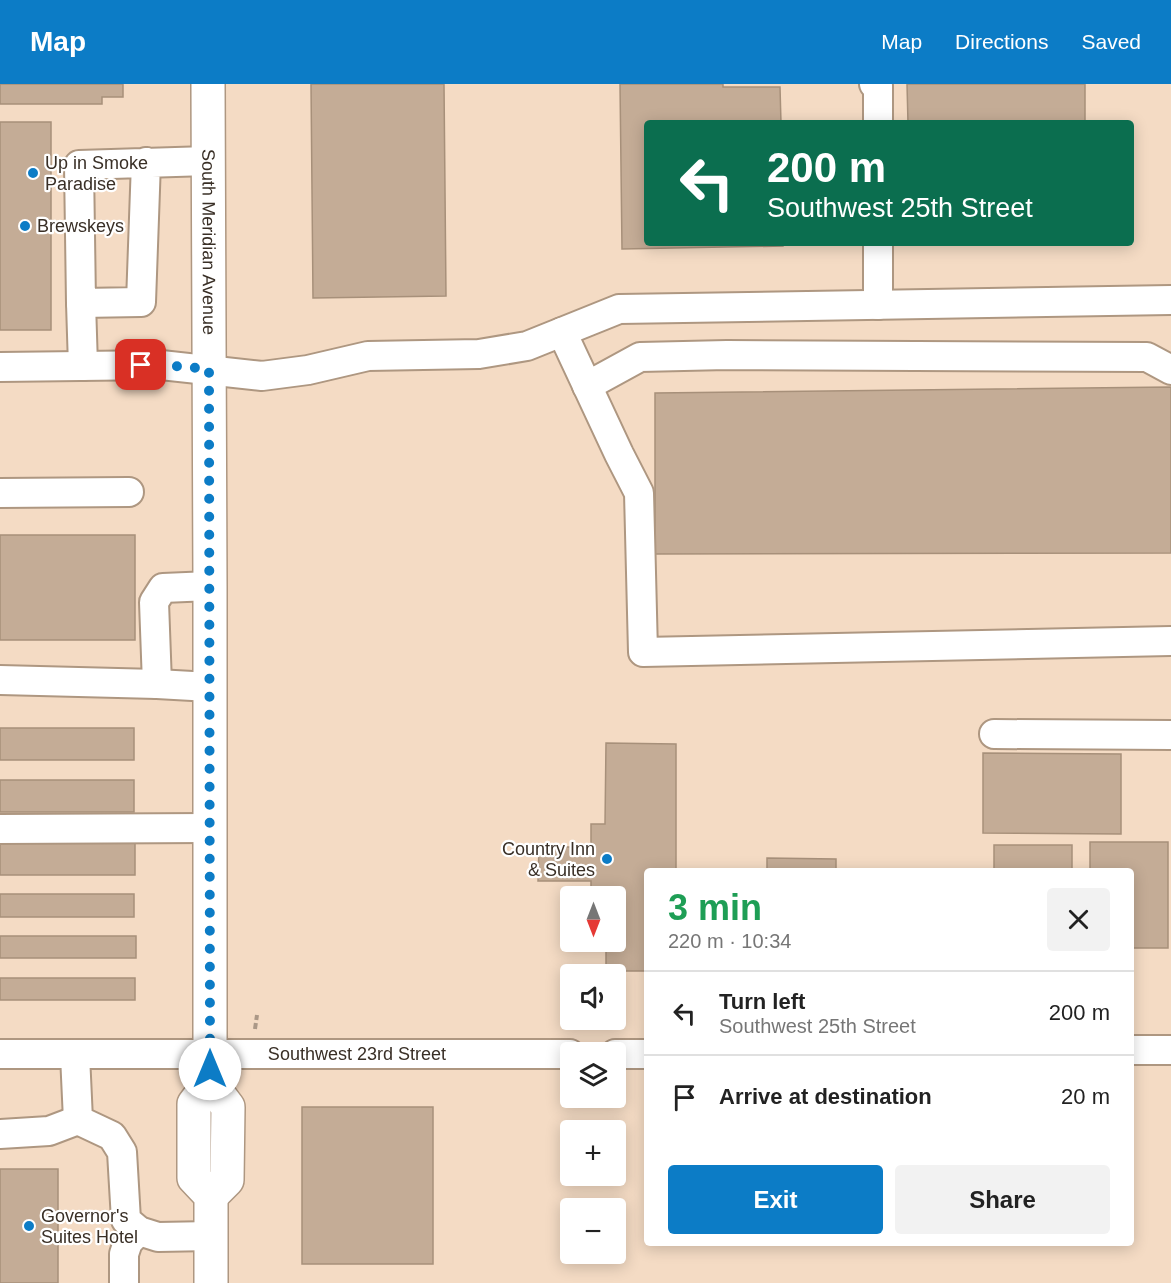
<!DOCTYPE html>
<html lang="en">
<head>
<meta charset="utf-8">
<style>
	:root { --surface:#fff; --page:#f2f2f2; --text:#222; --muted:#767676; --line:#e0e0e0; --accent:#0c7cc6 }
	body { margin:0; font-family:Helvetica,sans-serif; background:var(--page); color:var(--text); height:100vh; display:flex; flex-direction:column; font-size:22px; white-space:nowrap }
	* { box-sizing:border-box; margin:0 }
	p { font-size:20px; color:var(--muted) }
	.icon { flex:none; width:33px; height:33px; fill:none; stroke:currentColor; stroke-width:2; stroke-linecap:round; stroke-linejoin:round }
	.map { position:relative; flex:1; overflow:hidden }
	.side { position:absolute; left:644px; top:784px; width:490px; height:378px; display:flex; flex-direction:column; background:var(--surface); border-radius:6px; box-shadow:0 3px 15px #0003 }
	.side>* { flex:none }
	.top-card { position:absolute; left:644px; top:36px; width:490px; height:126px; border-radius:6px; box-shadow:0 3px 15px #0003; background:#0b6e4f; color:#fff; overflow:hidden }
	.needle { width:39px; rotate:180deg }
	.tools { position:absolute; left:560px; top:802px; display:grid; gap:12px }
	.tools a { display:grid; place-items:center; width:66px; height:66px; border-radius:6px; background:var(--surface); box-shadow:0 3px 15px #0003; font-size:30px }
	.pin { position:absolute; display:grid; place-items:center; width:51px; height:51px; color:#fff; margin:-26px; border-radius:12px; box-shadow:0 3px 9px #0006 }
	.me { position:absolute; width:66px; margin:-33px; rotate:0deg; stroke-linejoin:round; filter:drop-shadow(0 0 4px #0008) }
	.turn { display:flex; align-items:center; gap:21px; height:126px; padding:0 24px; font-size:27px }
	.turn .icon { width:78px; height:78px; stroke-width:2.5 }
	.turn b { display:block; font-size:42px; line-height:51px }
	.round { display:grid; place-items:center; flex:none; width:63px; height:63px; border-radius:6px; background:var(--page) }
	.overview { display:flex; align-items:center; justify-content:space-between; height:102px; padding:0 24px }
	h1 { font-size:36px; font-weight:600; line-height:45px; color:#1e9e55 }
	.cta { display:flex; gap:12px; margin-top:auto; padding:12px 24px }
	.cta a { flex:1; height:69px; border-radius:6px; background:var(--accent); color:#fff; font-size:24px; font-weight:600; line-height:69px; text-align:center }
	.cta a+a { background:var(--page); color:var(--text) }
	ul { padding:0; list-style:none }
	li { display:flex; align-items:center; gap:18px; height:84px; padding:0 24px; border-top:2px solid var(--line) }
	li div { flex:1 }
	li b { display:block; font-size:22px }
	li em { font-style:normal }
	header { display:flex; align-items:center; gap:36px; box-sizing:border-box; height:84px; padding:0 30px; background:var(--accent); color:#fff }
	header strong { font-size:28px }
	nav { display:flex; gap:33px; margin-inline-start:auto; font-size:21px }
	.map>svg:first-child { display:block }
	.building { fill:#c4ac96; stroke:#a7907a; stroke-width:1.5 }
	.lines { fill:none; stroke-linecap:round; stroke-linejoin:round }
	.minor-casing { stroke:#ae9781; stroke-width:32 }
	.major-casing { stroke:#ae9781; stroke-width:36 }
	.path { stroke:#ab9887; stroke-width:4; stroke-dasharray:6 3; stroke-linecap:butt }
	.minor { stroke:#fff; stroke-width:28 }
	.major { stroke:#fff; stroke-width:33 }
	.route { stroke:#0c7cc6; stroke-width:10; stroke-dasharray:0 18 }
	.poi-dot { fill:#0c7cc6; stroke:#fff; stroke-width:2 }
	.labels { text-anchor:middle; stroke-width:4.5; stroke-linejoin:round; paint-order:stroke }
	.poi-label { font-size:18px; fill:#392f26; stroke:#fff; text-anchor:start }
	.street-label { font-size:18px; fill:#392f26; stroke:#fff }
</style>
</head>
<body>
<header>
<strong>Map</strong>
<nav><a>Map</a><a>Directions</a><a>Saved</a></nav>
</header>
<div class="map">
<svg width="1171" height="1199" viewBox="0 0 1171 1199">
	<rect width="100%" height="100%" fill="#f4dbc4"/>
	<g class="building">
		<path d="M0,0H123V13H102V20H0Z"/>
		<path d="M311,0H444L446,212L313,214Z"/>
		<path d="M620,0H723V3H780L781,39H646V159H783V162L622,165Z"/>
		<path d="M907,0H1085V39H908Z"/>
		<rect x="0" y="38" width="51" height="208"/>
		<path d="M1171,303V469L655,470V309Z"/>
		<rect x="0" y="451" width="135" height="105"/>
		<rect x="0" y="644" width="134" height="32"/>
		<path d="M606,659L676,660V788H646V887H606V858H615V813H591V797H538L539,763H591V740H605Z"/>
		<path d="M983,669L1121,670V750L983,749Z"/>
		<rect x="0" y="696" width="134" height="32"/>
		<path d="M1090,758H1168V864H1131V788H1090Z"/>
		<rect x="0" y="759" width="135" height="32"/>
		<rect x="994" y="761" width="78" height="27"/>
		<path d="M767,774L836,775V788H767Z"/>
		<rect x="0" y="810" width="134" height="23"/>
		<rect x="0" y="852" width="136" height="22"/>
		<rect x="0" y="894" width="135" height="22"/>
		<rect x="302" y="1023" width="131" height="157"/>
		<rect x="0" y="1085" width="58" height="114"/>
	</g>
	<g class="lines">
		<g class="minor-casing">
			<g id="minor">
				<path d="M874,0L878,2V39"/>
				<path d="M146,78L141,218L81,219L79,81L208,77"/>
				<path d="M878,159V221"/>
				<path d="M81,219L83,282"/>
				<path d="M562,248L619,370L639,409L643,568L1171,557"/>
				<path d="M0,283L161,281L262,292L308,286L368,272L479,270L527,262L619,225L1171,216"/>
				<path d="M587,302L640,273L727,271L1147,273L1171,286"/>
				<path d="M0,409L129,408"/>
				<path d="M0,596L157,600L210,603"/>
				<path d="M157,600L154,518L163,504L210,502"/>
				<path d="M994,650L1171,651"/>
				<path d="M0,745L210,744"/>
				<path d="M1131,966H1171"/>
				<path id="s1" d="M0,970H570"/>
				<path d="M615,970H646"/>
				<path d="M75,971L78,1036L112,1052L122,1068L126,1136L139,1147L158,1153L211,1152"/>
				<path d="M0,1050L49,1047L78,1036"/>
				<path d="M124,1199V1170L128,1158L139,1147"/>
			</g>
		</g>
		<g class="major-casing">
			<g id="major">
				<path id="s2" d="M208,0L210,502V999L194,1020V1094L211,1112V1199"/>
				<path d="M210,999L228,1023L227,1096L211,1112"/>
			</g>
		</g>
		<path class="path" d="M255,945L257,931"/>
		<use href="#minor" class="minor"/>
		<use href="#major" class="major"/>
	</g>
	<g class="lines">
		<path class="route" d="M141,281H161L209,285L210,985"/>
	</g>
	<g class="poi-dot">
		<circle cx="33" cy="89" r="6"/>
		<circle cx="25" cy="142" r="6"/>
		<circle cx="607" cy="775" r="6"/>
		<circle cx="29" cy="1142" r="6"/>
	</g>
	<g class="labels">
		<g class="poi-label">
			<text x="45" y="85">Up in Smoke<tspan x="45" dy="21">Paradise</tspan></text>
			<text x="37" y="148">Brewskeys</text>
			<text x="595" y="771" text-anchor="end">Country Inn<tspan x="595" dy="21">&amp; Suites</tspan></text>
			<text x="41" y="1138">Governor's<tspan x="41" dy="21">Suites Hotel</tspan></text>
		</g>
		<g class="street-label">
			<text dy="6" stroke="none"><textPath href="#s2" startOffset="158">South Meridian Avenue</textPath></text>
			<text dy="6" stroke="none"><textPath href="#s1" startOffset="357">Southwest 23rd Street</textPath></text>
		</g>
	</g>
</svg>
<div class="tools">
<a><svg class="needle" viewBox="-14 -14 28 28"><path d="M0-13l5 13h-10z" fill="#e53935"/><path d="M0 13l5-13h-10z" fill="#767676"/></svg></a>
<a><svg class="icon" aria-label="sound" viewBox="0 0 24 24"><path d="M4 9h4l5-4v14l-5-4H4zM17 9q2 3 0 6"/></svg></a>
<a><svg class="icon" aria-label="layers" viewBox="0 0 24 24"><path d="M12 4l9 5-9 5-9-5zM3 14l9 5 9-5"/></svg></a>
<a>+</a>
<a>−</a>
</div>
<div class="pin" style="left:141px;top:281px;background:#d93025"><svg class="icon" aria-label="arrive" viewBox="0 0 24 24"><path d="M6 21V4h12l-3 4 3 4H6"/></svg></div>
<svg class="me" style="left:210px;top:985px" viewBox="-20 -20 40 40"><circle r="19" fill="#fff"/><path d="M0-13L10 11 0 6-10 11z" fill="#0c7cc6"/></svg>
<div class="top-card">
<div class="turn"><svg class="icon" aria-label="left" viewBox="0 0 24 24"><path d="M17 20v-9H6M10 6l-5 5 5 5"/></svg><div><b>200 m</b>Southwest 25th Street</div></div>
</div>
<section class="side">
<div class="overview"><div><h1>3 min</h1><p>220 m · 10:34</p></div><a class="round"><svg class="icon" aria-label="close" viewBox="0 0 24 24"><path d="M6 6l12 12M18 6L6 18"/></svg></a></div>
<ul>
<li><svg class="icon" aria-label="left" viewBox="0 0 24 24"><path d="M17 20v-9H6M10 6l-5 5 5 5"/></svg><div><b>Turn left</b><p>Southwest 25th Street</p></div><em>200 m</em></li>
<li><svg class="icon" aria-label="arrive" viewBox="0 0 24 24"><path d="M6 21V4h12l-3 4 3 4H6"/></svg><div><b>Arrive at destination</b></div><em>20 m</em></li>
</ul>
<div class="cta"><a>Exit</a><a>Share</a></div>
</section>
</div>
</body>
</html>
